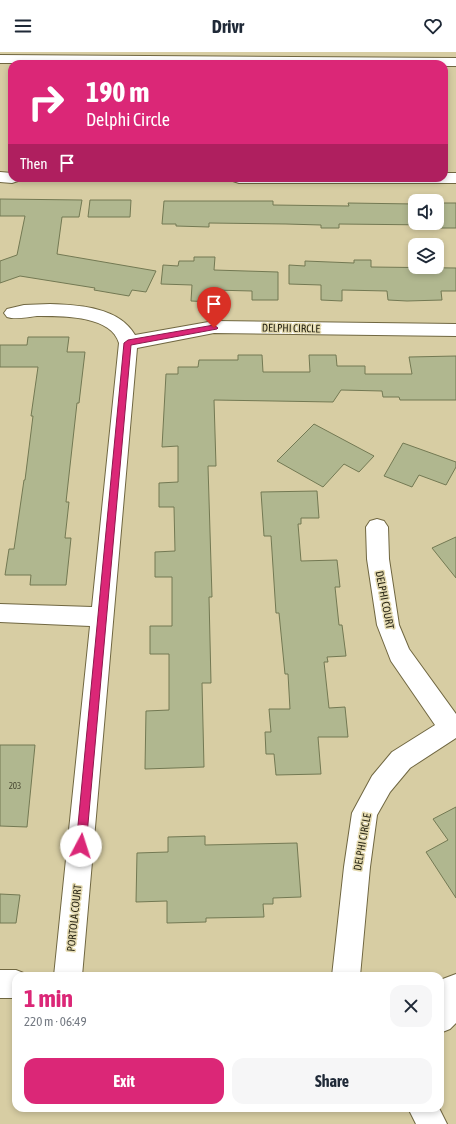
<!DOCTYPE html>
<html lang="en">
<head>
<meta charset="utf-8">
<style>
	:root { --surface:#fff; --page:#f6f6f7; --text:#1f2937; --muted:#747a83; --accent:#db2777 }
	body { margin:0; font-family:"Asap Condensed",sans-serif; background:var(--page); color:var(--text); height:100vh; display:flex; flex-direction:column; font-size:15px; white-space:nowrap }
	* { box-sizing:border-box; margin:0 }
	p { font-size:13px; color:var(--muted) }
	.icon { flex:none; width:22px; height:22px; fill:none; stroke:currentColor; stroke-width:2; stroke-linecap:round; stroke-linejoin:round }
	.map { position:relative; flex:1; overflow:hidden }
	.drawer { position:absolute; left:12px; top:920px; width:432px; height:140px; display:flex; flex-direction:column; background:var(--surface); border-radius:12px; box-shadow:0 2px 6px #0003 }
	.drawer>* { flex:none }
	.banner { position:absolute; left:8px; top:8px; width:440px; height:122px; border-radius:12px; box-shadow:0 2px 6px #0003; background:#db2777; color:#fff; overflow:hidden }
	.controls { position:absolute; left:408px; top:142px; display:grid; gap:8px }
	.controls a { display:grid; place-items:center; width:36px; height:36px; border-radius:8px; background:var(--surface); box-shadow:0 2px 6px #0003; font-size:20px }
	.pin { position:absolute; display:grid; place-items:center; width:34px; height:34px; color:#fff; margin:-41px -17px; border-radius:50% 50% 50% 0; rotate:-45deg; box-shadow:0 0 4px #0007 }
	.pin .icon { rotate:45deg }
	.me { position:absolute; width:44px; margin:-22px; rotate:5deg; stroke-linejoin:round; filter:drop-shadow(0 0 3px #0008) }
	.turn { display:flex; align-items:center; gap:14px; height:84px; padding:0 12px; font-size:18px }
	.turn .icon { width:52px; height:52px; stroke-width:2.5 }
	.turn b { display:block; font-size:28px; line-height:34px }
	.then { display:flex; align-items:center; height:38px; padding:0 12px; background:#0003; gap:8px; font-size:15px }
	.round { display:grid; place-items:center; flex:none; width:42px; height:42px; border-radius:12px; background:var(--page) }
	.summary { display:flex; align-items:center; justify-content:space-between; height:68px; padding:0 12px }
	h1 { font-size:24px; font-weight:700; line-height:30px; color:var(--accent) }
	.primary-button { display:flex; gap:8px; margin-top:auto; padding:8px 12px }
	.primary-button a { flex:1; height:46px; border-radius:12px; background:var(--accent); color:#fff; font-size:16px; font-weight:700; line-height:46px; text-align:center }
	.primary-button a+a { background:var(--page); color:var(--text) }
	header { display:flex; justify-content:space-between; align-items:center; height:52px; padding:0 12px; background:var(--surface); font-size:18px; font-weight:700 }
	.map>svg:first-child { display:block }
	.building { fill:#b0b78f; stroke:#737953 }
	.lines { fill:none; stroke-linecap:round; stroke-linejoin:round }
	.minor-casing { stroke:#706741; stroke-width:2 }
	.minor { fill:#fff; fill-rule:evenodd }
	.route { fill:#db2777; stroke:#8e194d }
	.labels { text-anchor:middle; stroke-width:3; stroke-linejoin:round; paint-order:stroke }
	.number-label { font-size:9px; fill:#494933 }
	.street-label { font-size:11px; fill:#272414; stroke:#e4dab0 }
</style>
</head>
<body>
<header><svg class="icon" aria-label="menu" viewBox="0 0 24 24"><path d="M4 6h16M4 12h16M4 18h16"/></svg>Drivr<svg class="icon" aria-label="heart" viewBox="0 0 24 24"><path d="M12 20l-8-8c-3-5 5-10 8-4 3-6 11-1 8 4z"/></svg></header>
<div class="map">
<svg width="456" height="1072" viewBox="0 0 456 1072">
	<rect width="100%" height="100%" fill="#d7cda3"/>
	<g class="building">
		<path d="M0,147L82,148L79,165H62L57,202L156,219L146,240L132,238L129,244L94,238L95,236L20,224L0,231V209L17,203L25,164H0Z"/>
		<path d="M90,148H131L130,165H88Z"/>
		<path d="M164,149H273V153L349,154L348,151L415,152V171H437V151H456V176H434L433,173L339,172V176H321V173L286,172L209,171V175L176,174V172H162Z"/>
		<path d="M194,205H215L214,218L278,220V248H252V239L213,238L212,250L191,249L192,233L161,232L163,213L178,214L179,209H194Z"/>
		<path d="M354,208H371V215L456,216V239H441L442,248L407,249L388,248L387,239L342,238V249L321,248V233L289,232V213L305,214V209L354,211Z"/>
		<path d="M28,285H69L67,300H85L79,351H77L66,450H69L65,486H71L66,533H30L31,523H5L9,497H14L24,428H25L33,364H31L38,315H0V293H27Z"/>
		<path d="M238,303H262L263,320H310L309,303H336L337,314H365V322H412L409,305L456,304V348H400L399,345H383L382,339L341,338L333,350L214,348L216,414H208L212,545H209L211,631H202L204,715L145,717L146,659L169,658V602H150V574H172V525H155V500L175,499L174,455H159V431L178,430V394L162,395L166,322H178V315H198L199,308H238Z"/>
		<path d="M314,372L374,404L359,420L344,412L323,435L277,409Z"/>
		<path d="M403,391L456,410V415L446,433L419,423L412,435L384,424Z"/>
		<path d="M317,439L319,466H301V472H298L301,509L337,508L340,535H335L339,573H342L346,604L327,605L328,610H324L329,656L345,655L348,685H318L321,722L276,723L274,702H266L265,680H271L269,657H290L288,622H285L279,561H276L271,484H264L261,440Z"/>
		<path d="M456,485V526L432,496Z"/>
		<path d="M0,693H35L27,775L0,774Z"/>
		<path d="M456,755V846L426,800L448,788L433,767Z"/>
		<path d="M205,784V793L297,791L301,845L273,846V852H263L264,865L206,866V870L167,871V849L136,850L137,801L168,800V785Z"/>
		<path d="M0,842L20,843L16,871H0Z"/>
	</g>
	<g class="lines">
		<g class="minor-casing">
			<g id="minor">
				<path d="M0,3L456,6V14H444V12L0,11Z"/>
				<path d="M0,120L12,121V126H20L18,129L12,131L0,130Z"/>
				<path d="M444,121H456V131H239L233,129L231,126H444Z"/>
				<path d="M50,252C79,253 119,255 135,283L214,269L456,272V284L214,281L137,296L82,924H54L90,574L0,570V552L92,555L119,291C111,263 61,264 37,264C27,265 16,268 7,265L4,261L7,257L24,253Z"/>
				<path d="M377,467L384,469L388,475L389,507L399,573L409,597L456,662V686L410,716L390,740L377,763L370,815L360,924H332L344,815L352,761L372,724L392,700L435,673L391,609L377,573L367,507L366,475L370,469Z"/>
				<path d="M0,918H16L26,922L27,924H16V946H0Z"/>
				<path d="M456,922V971L450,977L440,981V928Z"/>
				<path d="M408,1056H439L447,1072H416Z"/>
			</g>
		</g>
		<use href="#minor" class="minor"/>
	</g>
	<path class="route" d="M214,273L218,276L217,277L131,293L86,794L85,798L81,799L77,798L76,794L124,291L128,288Z"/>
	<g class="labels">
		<g class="number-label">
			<text x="15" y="737">203</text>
		</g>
		<g class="street-label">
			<text transform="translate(291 276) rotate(1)" y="4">DELPHI CIRCLE</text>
			<text transform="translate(385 548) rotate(79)" y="4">DELPHI COURT</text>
			<text transform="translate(362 790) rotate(-80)" y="4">DELPHI CIRCLE</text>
			<text transform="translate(74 866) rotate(-84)" y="4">PORTOLA COURT</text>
		</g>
	</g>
</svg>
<div class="controls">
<a><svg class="icon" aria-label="sound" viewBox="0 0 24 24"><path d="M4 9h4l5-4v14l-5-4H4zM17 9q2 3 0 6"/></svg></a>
<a><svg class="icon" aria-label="layers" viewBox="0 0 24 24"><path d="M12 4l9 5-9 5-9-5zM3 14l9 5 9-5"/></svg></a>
</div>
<div class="pin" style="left:214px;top:276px;background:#d93025"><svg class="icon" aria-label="arrive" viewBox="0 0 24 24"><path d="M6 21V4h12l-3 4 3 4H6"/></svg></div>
<svg class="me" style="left:81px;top:794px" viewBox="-20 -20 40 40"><circle r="19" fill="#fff"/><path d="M0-13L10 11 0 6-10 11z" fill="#db2777"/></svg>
<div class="banner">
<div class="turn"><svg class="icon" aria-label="right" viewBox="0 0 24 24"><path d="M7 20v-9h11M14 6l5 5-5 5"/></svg><div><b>190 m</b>Delphi Circle</div></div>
<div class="then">Then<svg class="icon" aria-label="arrive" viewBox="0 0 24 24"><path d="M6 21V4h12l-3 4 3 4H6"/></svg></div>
</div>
<section class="drawer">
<div class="summary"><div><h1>1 min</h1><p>220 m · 06:49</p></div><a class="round"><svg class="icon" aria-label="close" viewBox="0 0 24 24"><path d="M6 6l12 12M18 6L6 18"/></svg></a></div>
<div class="primary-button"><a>Exit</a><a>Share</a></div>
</section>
</div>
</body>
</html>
